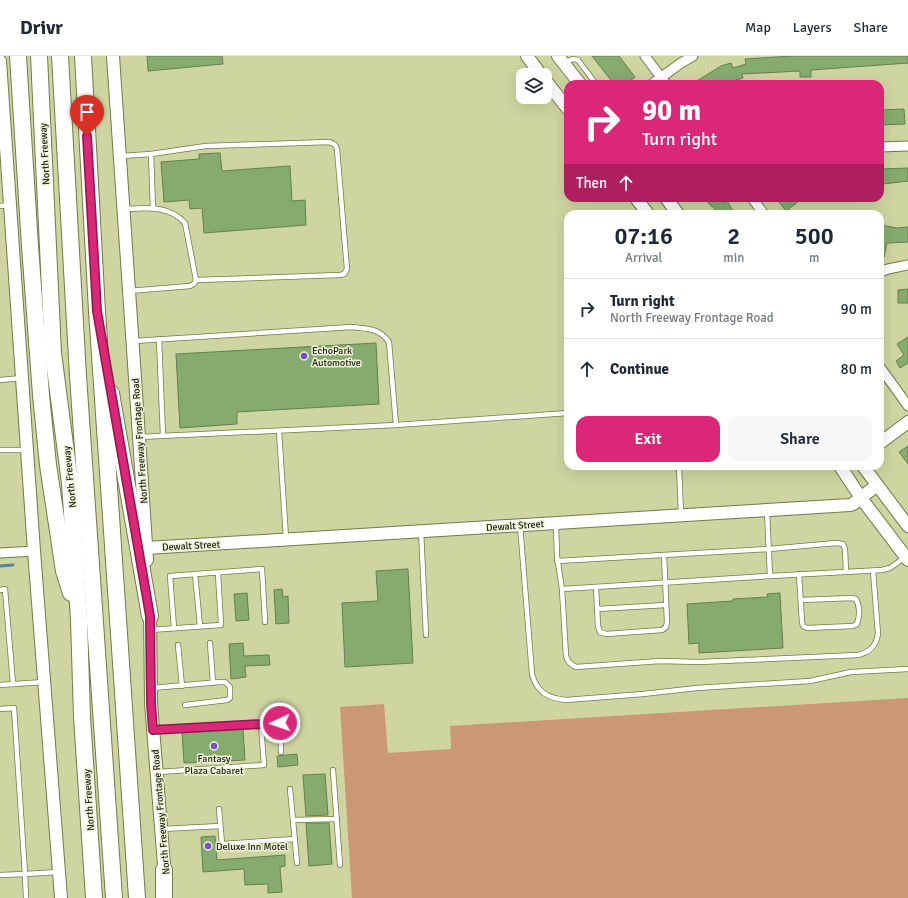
<!DOCTYPE html>
<html lang="en">
<head>
<meta charset="utf-8">
<style>
	:root { --surface:#fff; --page:#f6f6f7; --text:#1f2937; --muted:#747a83; --line:#e0e1e3; --accent:#db2777 }
	body { margin:0; font-family:Signika,sans-serif; background:var(--page); color:var(--text); height:100vh; display:flex; flex-direction:column; font-size:15px; white-space:nowrap }
	* { box-sizing:border-box; margin:0 }
	p { font-size:13px; color:var(--muted) }
	.icon { flex:none; width:22px; height:22px; fill:none; stroke:currentColor; stroke-width:2; stroke-linecap:round; stroke-linejoin:round }
	.map { position:relative; flex:1; overflow:hidden }
	.details { position:absolute; left:564px; top:154px; width:320px; height:260px; display:flex; flex-direction:column; background:var(--surface); border-radius:12px; box-shadow:0 4px 16px #0002 }
	.details>* { flex:none }
	.guide { position:absolute; left:564px; top:24px; width:320px; height:122px; border-radius:12px; box-shadow:0 4px 16px #0002; background:#db2777; color:#fff; overflow:hidden }
	.fabs { position:absolute; left:516px; top:12px; display:grid; gap:8px }
	.fabs a { display:grid; place-items:center; width:36px; height:36px; border-radius:8px; background:var(--surface); box-shadow:0 4px 16px #0002; font-size:20px }
	.pin { position:absolute; display:grid; place-items:center; width:34px; height:34px; color:#fff; margin:-41px -17px; border-radius:50% 50% 50% 0; rotate:-45deg; box-shadow:0 0 4px #0007 }
	.pin .icon { rotate:45deg }
	.me { position:absolute; width:44px; margin:-22px; rotate:267deg; stroke-linejoin:round; filter:drop-shadow(0 0 3px #0008) }
	.turn { display:flex; align-items:center; gap:14px; height:84px; padding:0 12px; font-size:18px }
	.turn .icon { width:52px; height:52px; stroke-width:2.5 }
	.turn b { display:block; font-size:28px; line-height:34px }
	.then { display:flex; align-items:center; height:38px; padding:0 12px; background:#0003; gap:8px; font-size:15px }
	.eta { display:flex; justify-content:space-evenly; align-items:center; height:68px; text-align:center }
	.eta b { font-size:24px; font-weight:600; line-height:28px }
	.cta { display:flex; gap:8px; margin-top:auto; padding:8px 12px }
	.cta a { flex:1; height:46px; border-radius:12px; background:var(--accent); color:#fff; font-size:16px; font-weight:600; line-height:46px; text-align:center }
	.cta a+a { background:var(--page); color:var(--text) }
	ul { padding:0; list-style:none }
	li { display:flex; align-items:center; gap:12px; height:60px; padding:0 12px; border-top:1px solid var(--line) }
	li div { flex:1 }
	li b { display:block; font-size:15px }
	li em { font-style:normal }
	header { display:flex; align-items:center; gap:24px; box-sizing:border-box; height:56px; padding:0 20px; background:var(--surface); border-bottom:1px solid var(--line) }
	header strong { font-size:19px }
	nav { display:flex; gap:22px; margin-inline-start:auto; font-size:14px }
	.map>svg:first-child { display:block }
	.green { fill:#cc9774 }
	.lines { fill:none; stroke-linecap:round; stroke-linejoin:round }
	.stream { stroke:#53879d; stroke-width:3 }
	.building { fill:#86ab6f; stroke:#647e54 }
	.lane-casing { stroke:#747949; stroke-width:6 }
	.street-casing { stroke:#747949; stroke-width:11 }
	.secondary-casing { stroke:#747949; stroke-width:14 }
	.highway-casing { stroke:#747949; stroke-width:18 }
	.lane { stroke:#fff; stroke-width:4.5 }
	.street { stroke:#fff; stroke-width:9 }
	.secondary { stroke:#fff; stroke-width:12 }
	.highway { stroke:#fff; stroke-width:16 }
	.route-casing { stroke:#8e194d; stroke-width:10 }
	.route { stroke:#db2777; stroke-width:7 }
	.poi-dot { fill:#764fc9; stroke:#eff3d9; stroke-width:1.5 }
	.labels { text-anchor:middle; stroke-width:3; stroke-linejoin:round; paint-order:stroke }
	.street-label { font-size:10px; fill:#212410; stroke:#eff3d9 }
	.poi-label { font-size:10px; fill:#212410; stroke:#eff3d9; text-anchor:start }
</style>
</head>
<body>
<header>
<strong>Drivr</strong>
<nav><a>Map</a><a>Layers</a><a>Share</a></nav>
</header>
<div class="map">
<svg width="908" height="842" viewBox="0 0 908 842">
	<rect width="100%" height="100%" fill="#ced5a1"/>
	<path class="green" d="M908,642V842H352L340,651L384,648L388,697L451,693L450,670Z"/>
	<g class="lines">
		<path class="stream" d="M0,510L13,509"/>
	</g>
	<g class="building">
		<path d="M147,0H222L223,8L148,15Z"/>
		<path d="M592,0H619L635,21L626,28H614Z"/>
		<path d="M792,0H908V7L811,14V21H800V15L742,18L743,22L723,28H692L721,10L731,7L733,12L746,8L745,3Z"/>
		<path d="M904,53L905,68L880,69V54Z"/>
		<path d="M220,97L222,115L290,110L292,145L305,144L306,169L204,177L202,152L190,153L189,144L164,146L161,106L199,103V98Z"/>
		<path d="M908,112V125L883,128L882,113Z"/>
		<path d="M704,142H724L722,143L724,147L727,145L735,158H717L713,150L712,151Z"/>
		<path d="M776,142H803L786,155Z"/>
		<path d="M880,169L897,172L908,171V186L887,187L884,202H880Z"/>
		<path d="M908,233V247H898V234Z"/>
		<path d="M908,281V307L900,312L896,305L904,299L897,288Z"/>
		<path d="M376,287L379,348L237,356V368L180,372L176,298Z"/>
		<path d="M908,390V408L899,396Z"/>
		<path d="M408,513L413,607L345,611L342,547L378,545L376,515Z"/>
		<path d="M282,533L283,541L288,540L289,567L276,568L274,534Z"/>
		<path d="M247,537L249,564L236,565L234,538Z"/>
		<path d="M780,537L783,592L699,597V587L689,588L687,548L733,545V543L768,541L767,538Z"/>
		<path d="M243,587L244,600L269,599L270,609L245,610L246,621L231,623L229,588Z"/>
		<path d="M243,673L245,704L184,707L182,676Z"/>
		<path d="M297,698L298,709L278,711L277,700Z"/>
		<path d="M325,718L328,759L306,760L303,719Z"/>
		<path d="M306,767H329L332,808L309,810Z"/>
		<path d="M215,780L217,804L285,799V810L280,811L282,836L268,837V828L245,829L244,813L203,816L201,781Z"/>
	</g>
	<g class="lines">
		<g class="lane-casing">
			<g id="lane">
				<path d="M565,7C570,4 572,2 578,4L596,28"/>
				<path d="M151,98L206,90L329,86C334,87 336,89 337,93L347,213L344,218L340,219L196,224"/>
				<path d="M121,100L151,98L153,152"/>
				<path d="M0,150L10,149"/>
				<path d="M125,153C146,152 169,149 185,167L196,224L194,228L190,230L129,235"/>
				<path d="M159,283L163,380"/>
				<path d="M134,285L352,271C368,273 379,272 389,286L396,369"/>
				<path d="M0,324L22,322"/>
				<path d="M279,375L286,482"/>
				<path d="M139,381L396,369L568,357"/>
				<path d="M0,394H27"/>
				<path d="M679,410L681,458"/>
				<path d="M767,455L770,520"/>
				<path d="M556,468L557,500L562,533L566,600C568,606 570,608 576,611L660,605L699,606L858,599C870,596 876,590 878,578L873,515"/>
				<path d="M520,469L532,618C537,637 548,642 566,644L643,638L697,632L810,625L851,616L908,613"/>
				<path d="M421,475L426,579"/>
				<path d="M557,505L769,493L836,487L843,488L845,493L846,516"/>
				<path d="M195,518L200,570"/>
				<path d="M799,518L802,566L803,570L807,572L853,570L857,568C860,560 860,550 856,543L852,542L801,544"/>
				<path d="M596,531L598,570L600,576L606,578L662,574L666,571L667,566L664,499"/>
				<path d="M562,533L770,520L882,514L890,512L904,502"/>
				<path d="M0,534L5,533L13,628"/>
				<path d="M597,553L666,549"/>
				<path d="M174,572L170,520L262,513L265,566"/>
				<path d="M150,574L221,569L218,517"/>
				<path d="M210,587L213,627"/>
				<path d="M178,589L182,630"/>
				<path d="M0,629L44,626"/>
				<path d="M152,632L220,626H225L230,631V642L227,644L185,649"/>
				<path d="M0,653L14,652L25,818L59,816"/>
				<path d="M261,668L280,667L281,696"/>
				<path d="M153,674L261,668L264,709L158,716"/>
				<path d="M333,714L340,809"/>
				<path d="M290,733L297,807"/>
				<path d="M219,753L222,788L295,783"/>
				<path d="M293,764L337,763"/>
				<path d="M162,773L220,770"/>
				<path d="M0,819L25,818L26,842"/>
			</g>
		</g>
		<g class="street-casing">
			<g id="street">
				<path d="M645,0L666,28"/>
				<path d="M652,28L681,7L693,0"/>
				<path d="M880,91L908,90"/>
				<path d="M752,142L764,158"/>
				<path d="M880,216L888,213L908,209"/>
				<path d="M880,311L908,350"/>
				<path d="M0,497L34,495"/>
			</g>
		</g>
		<g class="secondary-casing">
			<g id="secondary">
				<path d="M113,0L139,381L147,504"/>
				<path d="M527,0L541,19"/>
				<path d="M558,0L580,28"/>
				<path d="M0,5L34,495L61,842"/>
				<path d="M545,24L568,53"/>
				<path d="M636,142L648,158"/>
				<path d="M666,142L678,158"/>
				<path d="M880,387L908,366"/>
				<path d="M840,410L861,442L908,504"/>
				<path d="M863,410L908,470"/>
				<path d="M146,492L850,449L853,448L877,429"/>
				<path d="M150,552L151,647L165,821"/>
			</g>
		</g>
		<g class="highway-casing">
			<g id="highway">
				<path d="M18,0L30,190L41,339L48,409L64,515L71,537"/>
				<path d="M39,0L53,297L70,427L79,564L82,661L94,842"/>
				<path d="M60,0L78,320L114,842"/>
				<path d="M83,0L97,255L137,842"/>
				<path d="M111,337L150,560"/>
				<path d="M164,814V842"/>
			</g>
		</g>
		<use href="#lane" class="lane"/>
		<use href="#street" class="street"/>
		<use href="#secondary" class="secondary"/>
		<use href="#highway" class="highway"/>
	</g>
	<g class="lines">
		<g class="route-casing">
			<path id="route" d="M87,80L97,255L150,560L151,647L153,674L280,667"/>
		</g>
		<use href="#route" class="route"/>
	</g>
	<g class="poi-dot">
		<circle cx="304" cy="300" r="4"/>
		<circle cx="214" cy="690" r="4"/>
		<circle cx="208" cy="790" r="4"/>
	</g>
	<g class="labels">
		<g class="street-label">
			<text transform="translate(44 98) rotate(-93)" y="4">North Freeway</text>
			<text transform="translate(139 385) rotate(-94)" y="4">North Freeway Frontage Road</text>
			<text transform="translate(69 421) rotate(-96)" y="4">North Freeway</text>
			<text transform="translate(515 469) rotate(-4)" y="4">Dewalt Street</text>
			<text transform="translate(191 489) rotate(-3)" y="4">Dewalt Street</text>
			<text transform="translate(88 744) rotate(-94)" y="4">North Freeway</text>
			<text transform="translate(160 756) rotate(-95)" y="4">North Freeway Frontage Road</text>
		</g>
		<g class="poi-label">
			<text x="312" y="298">EchoPark<tspan x="312" dy="12">Automotive</tspan></text>
			<text x="214" y="706" text-anchor="middle">Fantasy<tspan x="214" dy="12">Plaza Cabaret</tspan></text>
			<text x="216" y="794">Deluxe Inn Motel</text>
		</g>
	</g>
</svg>
<div class="fabs">
<a><svg class="icon" aria-label="layers" viewBox="0 0 24 24"><path d="M12 4l9 5-9 5-9-5zM3 14l9 5 9-5"/></svg></a>
</div>
<div class="pin" style="left:87px;top:80px;background:#d93025"><svg class="icon" aria-label="arrive" viewBox="0 0 24 24"><path d="M6 21V4h12l-3 4 3 4H6"/></svg></div>
<svg class="me" style="left:280px;top:667px" viewBox="-20 -20 40 40"><circle r="17" fill="#db2777" stroke="#fff" stroke-width="3"/><path d="M0-11L8 9 0 5-8 9z" fill="#fff"/></svg>
<div class="guide">
<div class="turn"><svg class="icon" aria-label="right" viewBox="0 0 24 24"><path d="M7 20v-9h11M14 6l5 5-5 5"/></svg><div><b>90 m</b>Turn right</div></div>
<div class="then">Then<svg class="icon" aria-label="ahead" viewBox="0 0 24 24"><path d="M12 20V5M6 11l6-6 6 6"/></svg></div>
</div>
<section class="details">
<div class="eta">
<div><b>07:16</b><p>Arrival</p></div>
<div><b>2</b><p>min</p></div>
<div><b>500</b><p>m</p></div>
</div>
<ul>
<li><svg class="icon" aria-label="right" viewBox="0 0 24 24"><path d="M7 20v-9h11M14 6l5 5-5 5"/></svg><div><b>Turn right</b><p>North Freeway Frontage Road</p></div><em>90 m</em></li>
<li><svg class="icon" aria-label="ahead" viewBox="0 0 24 24"><path d="M12 20V5M6 11l6-6 6 6"/></svg><div><b>Continue</b></div><em>80 m</em></li>
</ul>
<div class="cta"><a>Exit</a><a>Share</a></div>
</section>
</div>
</body>
</html>
